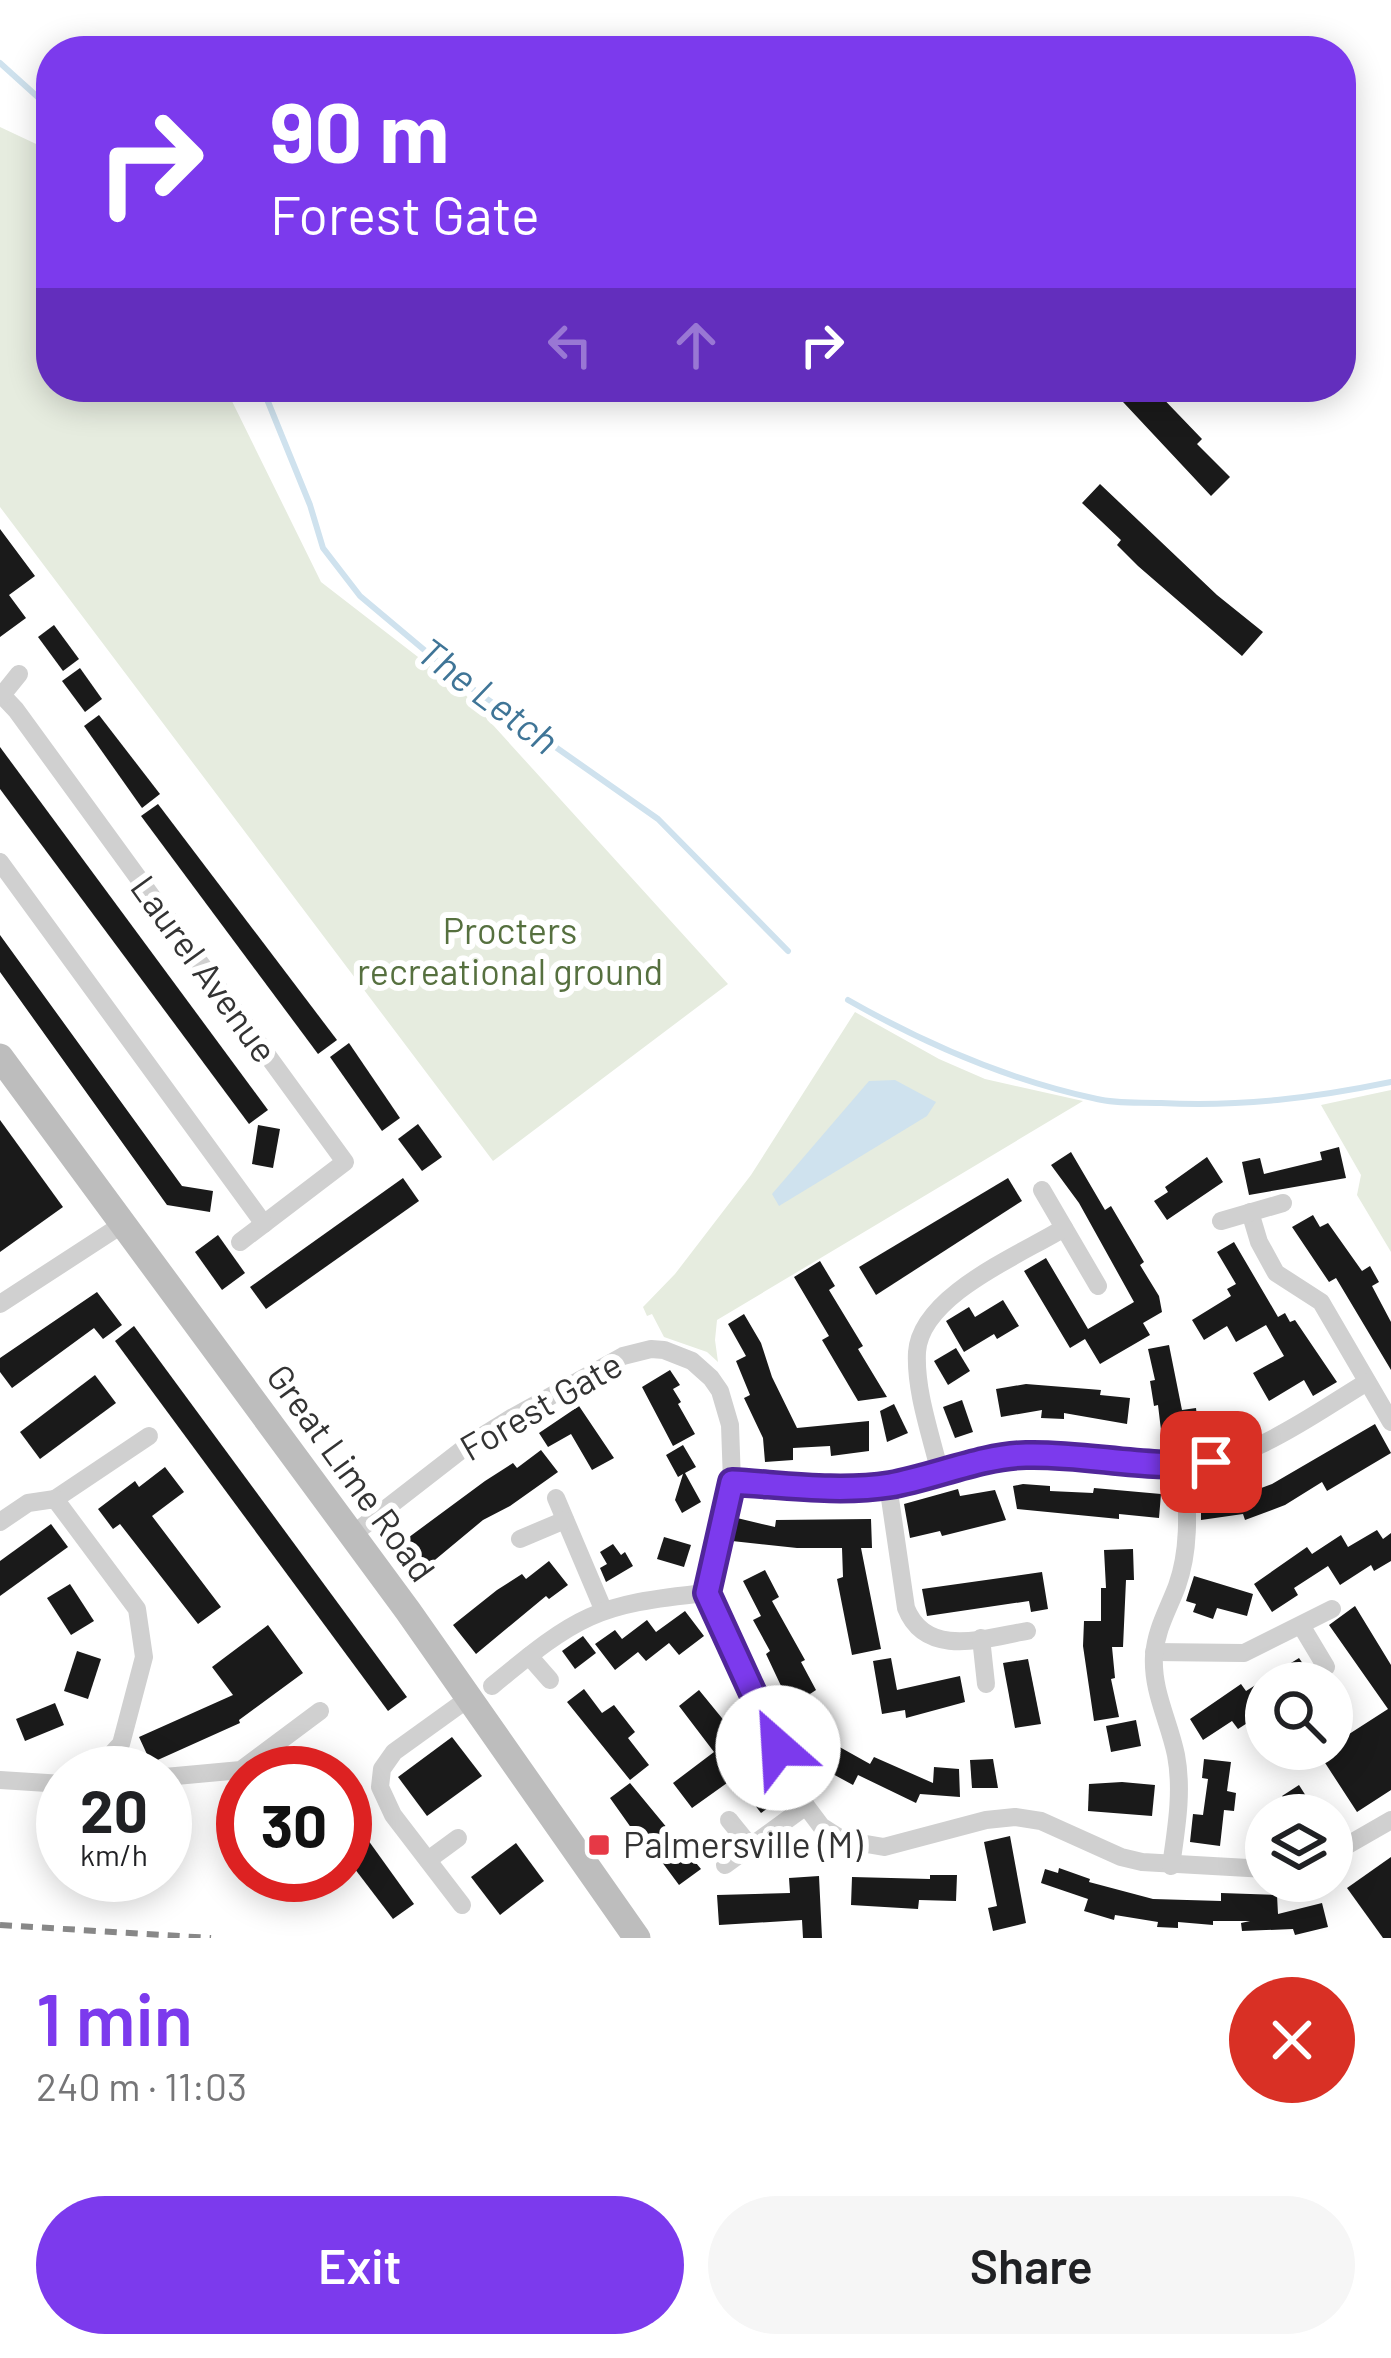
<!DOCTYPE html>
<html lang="en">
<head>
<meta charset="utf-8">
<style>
	:root { --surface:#fff; --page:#f6f6f6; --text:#202124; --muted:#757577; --accent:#7c3aed }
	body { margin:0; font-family:Barlow,sans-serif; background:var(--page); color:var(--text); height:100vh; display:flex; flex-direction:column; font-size:45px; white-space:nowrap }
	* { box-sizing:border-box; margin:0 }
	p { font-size:39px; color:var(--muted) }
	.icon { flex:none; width:66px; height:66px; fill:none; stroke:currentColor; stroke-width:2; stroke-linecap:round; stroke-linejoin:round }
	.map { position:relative; height:1938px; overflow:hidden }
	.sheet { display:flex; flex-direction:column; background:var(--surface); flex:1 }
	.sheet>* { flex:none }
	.banner { position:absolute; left:36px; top:36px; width:1320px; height:366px; border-radius:48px; box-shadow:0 6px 30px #0003; background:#7c3aed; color:#fff; overflow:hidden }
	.fabs { position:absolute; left:1245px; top:1662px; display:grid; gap:24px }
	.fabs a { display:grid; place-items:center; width:108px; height:108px; border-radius:50%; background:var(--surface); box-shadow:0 6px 30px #0003; font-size:60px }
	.speed { position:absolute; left:36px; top:1746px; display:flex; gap:24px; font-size:60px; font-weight:700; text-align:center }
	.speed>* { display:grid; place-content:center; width:156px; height:156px; border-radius:50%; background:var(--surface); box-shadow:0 6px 30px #0003; line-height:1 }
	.speed small { font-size:30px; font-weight:400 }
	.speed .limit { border:18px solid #d22; background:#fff; color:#111 }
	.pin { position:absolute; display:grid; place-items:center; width:102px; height:102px; color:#fff; margin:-51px; border-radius:24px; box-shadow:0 6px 18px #0006 }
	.me { position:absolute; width:132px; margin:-66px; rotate:334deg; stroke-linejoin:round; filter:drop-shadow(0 0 9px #0008) }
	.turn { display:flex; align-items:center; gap:42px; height:252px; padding:0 36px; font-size:54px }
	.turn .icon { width:156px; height:156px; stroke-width:2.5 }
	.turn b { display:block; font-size:84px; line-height:102px }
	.lanes { display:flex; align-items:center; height:114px; padding:0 36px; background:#0003; justify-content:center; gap:60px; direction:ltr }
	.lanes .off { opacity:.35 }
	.round { display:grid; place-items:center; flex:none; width:126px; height:126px; border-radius:63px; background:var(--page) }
	.head { display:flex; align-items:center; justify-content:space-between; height:204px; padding:0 36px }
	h1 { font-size:72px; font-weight:600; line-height:90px; color:var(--accent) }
	.cta { display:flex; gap:24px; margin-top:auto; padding:24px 36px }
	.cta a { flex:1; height:138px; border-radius:72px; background:var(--accent); color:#fff; font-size:48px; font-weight:600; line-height:138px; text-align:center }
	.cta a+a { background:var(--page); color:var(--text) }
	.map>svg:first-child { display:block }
	.green { fill:#e6ecdf }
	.water { fill:#cfe2ee }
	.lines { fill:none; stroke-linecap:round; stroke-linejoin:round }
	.stream { stroke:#cfe2ee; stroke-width:6 }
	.building { fill:#1a1a1a }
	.minor { stroke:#d0d0d0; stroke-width:18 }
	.secondary { stroke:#bdbdbd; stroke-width:27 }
	.rail { stroke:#888; stroke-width:6; stroke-dasharray:12 9; stroke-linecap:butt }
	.route-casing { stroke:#51269a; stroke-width:30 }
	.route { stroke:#7c3aed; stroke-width:21 }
	.poi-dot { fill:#e63946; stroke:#fff; stroke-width:4.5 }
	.labels { text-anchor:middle; stroke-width:12; stroke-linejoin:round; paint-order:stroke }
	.park-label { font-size:36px; fill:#56703f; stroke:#fff }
	.street-label { font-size:36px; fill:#333; stroke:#fff }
	.poi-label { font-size:36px; fill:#333; stroke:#fff; text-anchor:start }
	.water-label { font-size:39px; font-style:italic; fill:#3f7597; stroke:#fff }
</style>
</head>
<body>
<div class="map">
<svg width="1391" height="1938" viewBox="0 0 1391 1938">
	<rect width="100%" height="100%" fill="#fff"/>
	<g class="green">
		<path d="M0,127L51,151V387H225L321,582L462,691L728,984L493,1161L0,507Z"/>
		<path d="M855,1012L939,1059L985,1079L1083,1101L717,1320L715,1340L718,1362L707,1352L664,1337L652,1314L647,1316L643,1307L675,1274L751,1175Z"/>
		<path d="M1391,1090V1252L1357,1195L1361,1175L1321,1105Z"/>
	</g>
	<path class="water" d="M895,1080L936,1102L927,1116L779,1206L772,1194L869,1081Z"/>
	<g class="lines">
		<g class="stream">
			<path d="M0,63L51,109"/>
			<path d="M262,387L310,505L323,548L360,596L460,680L658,819L788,951"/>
			<path d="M848,1000C927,1045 1008,1080 1097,1099C1117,1104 1140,1102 1161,1103C1241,1107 1314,1098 1391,1082"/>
		</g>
	</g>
	<g class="building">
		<path d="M1109,387H1152L1202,439L1197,444L1230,477L1211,496Z"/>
		<path d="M1100,484L1217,595L1263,632L1242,656L1138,566L1117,545L1121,540L1082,503Z"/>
		<path d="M0,529L35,576L9,595L26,618L0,637Z"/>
		<path d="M54,625L79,659L63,671L38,637Z"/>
		<path d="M80,668L102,699L85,712L62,681Z"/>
		<path d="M99,715L160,794L142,808L84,726Z"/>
		<path d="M0,747L268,1110L249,1124L0,789Z"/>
		<path d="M158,804L337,1040L318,1054L141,816Z"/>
		<path d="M0,935L182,1186L213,1191L210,1212L167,1205L0,972Z"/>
		<path d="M349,1043L400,1118L382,1131L330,1057Z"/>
		<path d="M0,1120L63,1207L0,1252Z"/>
		<path d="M418,1124L442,1157L422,1171L398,1139Z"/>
		<path d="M258,1125L280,1129L273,1168L252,1164Z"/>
		<path d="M1339,1147L1346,1178L1249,1195L1242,1162L1260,1158L1264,1174L1322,1160L1320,1152Z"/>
		<path d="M1071,1152L1105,1210L1111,1206L1144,1262L1140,1265L1159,1296L1162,1312L1143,1323L1150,1335L1100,1364L1085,1339L1070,1348L1024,1271L1046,1258L1088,1329L1134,1302L1079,1203L1051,1165Z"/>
		<path d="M1207,1157L1223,1182L1167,1220L1154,1201L1168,1192L1165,1187Z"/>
		<path d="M403,1178L419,1201L266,1309L250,1287Z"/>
		<path d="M1008,1178L1022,1201L876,1295L859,1267Z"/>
		<path d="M1313,1215L1320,1227L1328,1223L1362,1271L1370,1266L1379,1282L1372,1286L1391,1322V1370L1336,1278L1329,1282L1292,1227Z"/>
		<path d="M218,1235L245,1273L222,1290L195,1252Z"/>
		<path d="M1234,1242L1278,1317L1285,1313L1290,1322L1295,1320L1337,1382L1313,1396L1304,1380L1269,1401L1253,1373L1284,1356L1266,1325L1236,1342L1227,1326L1204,1340L1192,1320L1231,1296L1227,1289L1236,1284L1217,1252Z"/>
		<path d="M820,1261L835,1286L829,1290L863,1346L858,1349L887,1397L858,1401L822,1340L829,1336L794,1277Z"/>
		<path d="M97,1292L122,1325L103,1339L94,1328L12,1388L0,1372V1358Z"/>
		<path d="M1003,1300L1019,1326L997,1339L994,1334L964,1352L946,1321L969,1307L975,1317Z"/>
		<path d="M744,1314L761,1343L772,1377L797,1428L869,1421V1451L831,1456L830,1446L793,1448V1460L765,1462L763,1438L744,1398L750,1395L736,1361L746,1356L728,1324Z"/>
		<path d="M134,1326L407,1697L388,1711L115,1341Z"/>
		<path d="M1169,1345L1182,1410L1196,1408L1200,1443L1163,1447L1158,1405L1154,1406L1150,1381L1155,1380L1148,1349Z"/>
		<path d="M956,1348L970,1371L948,1385L934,1361Z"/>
		<path d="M670,1370L680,1385L673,1389L681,1402L678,1404L695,1434L673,1446L642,1387Z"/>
		<path d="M95,1375L116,1403L40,1459L20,1432Z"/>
		<path d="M1026,1384L1101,1390L1100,1395L1130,1398L1127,1424L1064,1413V1419L1041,1418L1042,1410L1001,1417L996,1389Z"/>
		<path d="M962,1400L973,1432L955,1438L943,1407Z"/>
		<path d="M894,1404L908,1433L887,1442L880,1411Z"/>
		<path d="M579,1406L614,1458L592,1470L571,1434L548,1447L539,1433Z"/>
		<path d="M1375,1424L1391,1453L1327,1491L1322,1482L1285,1505L1245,1520L1243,1514L1201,1520V1511L1205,1509L1201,1486L1226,1482L1229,1500L1272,1484Z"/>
		<path d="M683,1445L696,1467L685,1473L701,1502L682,1513L675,1500L683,1474L678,1477L666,1455Z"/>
		<path d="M541,1450L558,1472L510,1506L483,1520L418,1574L397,1546L485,1481L513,1463L517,1468Z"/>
		<path d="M165,1467L184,1492L152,1516L221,1607L198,1624L120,1524L113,1529L98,1509L135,1481L139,1487Z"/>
		<path d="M1023,1484L1050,1486V1491L1093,1493L1094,1488L1161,1494L1159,1518L1119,1514V1519L1017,1509L1013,1486Z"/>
		<path d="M958,1489L960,1496L995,1490L1006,1520L942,1536L940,1531L910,1538L904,1504Z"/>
		<path d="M737,1518L775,1527L776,1520L871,1519L872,1548H861L881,1649L852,1655L837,1579L843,1577L842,1548H797L732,1541Z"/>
		<path d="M51,1524L68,1547L0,1596V1561Z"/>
		<path d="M1377,1530L1383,1539L1391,1533V1561L1374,1571L1371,1565L1340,1585L1328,1566L1294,1588L1298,1595L1272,1612L1254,1584L1307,1547L1312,1554L1341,1535L1348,1547Z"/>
		<path d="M664,1537L691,1545L684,1567L657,1559Z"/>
		<path d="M613,1544L621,1555L625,1552L633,1566L606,1582L600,1568L607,1564L600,1552Z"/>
		<path d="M1133,1549L1134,1580H1126L1123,1647H1112L1115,1678L1111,1679L1119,1717L1094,1721L1083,1646L1084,1621H1101V1588H1106L1104,1550Z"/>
		<path d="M549,1561L568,1585L549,1599L546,1596L476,1654L453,1625L497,1590L522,1574L526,1579Z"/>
		<path d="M765,1570L779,1597L772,1601L805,1660L801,1662L816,1690L810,1694L836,1745L870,1764L874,1757L933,1783L934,1767L959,1769L960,1797L920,1794L916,1803L858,1775L853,1785L807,1760L798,1744L806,1739L766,1654L770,1651L753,1620L761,1616L743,1581Z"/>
		<path d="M1042,1572L1048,1609L1031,1612L1029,1601L927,1616L922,1589Z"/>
		<path d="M1194,1576L1253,1594L1247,1616L1217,1608L1213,1619L1193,1612L1196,1604L1186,1601Z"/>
		<path d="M70,1584L94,1621L71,1635L47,1598Z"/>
		<path d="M1355,1606L1391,1665V1790L1357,1812L1316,1749H1332V1745L1388,1709L1329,1625Z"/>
		<path d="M685,1611L704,1636L679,1655L669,1643L646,1661L638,1652L615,1670L595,1644L615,1630L622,1639L647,1620L656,1632Z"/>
		<path d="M268,1625L303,1673L239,1720L240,1723L151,1763L139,1737L233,1695L212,1667Z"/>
		<path d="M583,1636L596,1653L575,1669L562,1651Z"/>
		<path d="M77,1651L101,1659L88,1699L64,1691Z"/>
		<path d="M891,1658L897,1690L960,1676L965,1702L906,1718L905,1710L882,1714L873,1661Z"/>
		<path d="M1299,1658L1316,1683H1266V1711L1238,1729L1232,1721L1203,1740L1190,1719L1241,1684L1246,1691Z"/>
		<path d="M1028,1659L1041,1724L1015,1728L1003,1663Z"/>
		<path d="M584,1689L602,1713L614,1705L635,1732L628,1738L649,1765L630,1780L567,1702Z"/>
		<path d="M699,1690L757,1761L751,1765L778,1801L761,1813L734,1778L692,1808L673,1783L714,1752L679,1706Z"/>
		<path d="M55,1703L64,1725L25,1741L16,1719Z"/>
		<path d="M1136,1720L1141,1746L1111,1752L1106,1726Z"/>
		<path d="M452,1737L482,1776L427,1816L398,1777Z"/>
		<path d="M993,1759L998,1788H972L970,1760Z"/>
		<path d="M1204,1759L1231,1762L1227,1791L1236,1793L1234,1811L1224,1810L1220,1846L1190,1842L1193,1814L1203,1815L1208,1779L1202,1778Z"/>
		<path d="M1122,1782L1155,1785L1152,1816L1088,1811L1089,1784Z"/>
		<path d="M630,1783L701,1869L679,1885L653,1850L649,1853L610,1798Z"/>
		<path d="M1299,1785L1318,1815H1260L1284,1799L1282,1796Z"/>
		<path d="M345,1808L414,1904L393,1919L345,1856Z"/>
		<path d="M1010,1836L1026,1923L993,1931L988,1908L997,1906L984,1842Z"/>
		<path d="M516,1843L544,1881L500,1915L471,1877Z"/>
		<path d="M1391,1857V1938H1383L1347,1888Z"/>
		<path d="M1059,1868L1090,1879L1089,1882L1153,1899L1221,1901V1893L1277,1895L1278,1914L1322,1903L1328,1927L1295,1935L1293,1929L1242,1931L1241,1923L1250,1921H1213V1925L1178,1922V1928L1157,1927L1158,1922L1115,1915L1114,1920L1084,1911L1088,1899L1041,1883L1045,1869L1058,1873Z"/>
		<path d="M930,1875H957L956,1901L919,1900L918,1909L851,1905L852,1877L930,1879Z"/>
		<path d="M819,1876L822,1938H803L802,1920L719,1925L717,1895L790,1893L789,1878Z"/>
	</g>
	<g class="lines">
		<g class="minor">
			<path d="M0,693L16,710L345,1162L240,1242"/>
			<path d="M2,695L19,674"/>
			<path d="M0,862L264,1224"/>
			<path d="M1042,1190L1098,1286"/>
			<path d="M1250,1212L1259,1242L1276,1273L1321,1302L1391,1422"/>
			<path d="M1221,1221L1283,1203"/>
			<path d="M0,1304L123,1224"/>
			<path d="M940,1473C931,1435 915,1391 917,1352C921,1295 1020,1255 1064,1228"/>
			<path d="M732,1482C783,1485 837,1493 888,1485C933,1479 977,1458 1022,1454C1077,1450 1132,1469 1186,1465C1253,1461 1312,1415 1367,1382"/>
			<path d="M888,1485L906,1608C926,1659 986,1638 1027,1631"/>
			<path d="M556,1498L603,1609"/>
			<path d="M55,1499L149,1436"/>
			<path d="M0,1522L28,1503L55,1499L137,1609L144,1657L121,1744L94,1773"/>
			<path d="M352,1535L468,1445L513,1417L623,1356L651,1349L664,1350L692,1361L711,1378L720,1391L730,1425L732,1482L707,1583L710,1604L806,1806L821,1826L843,1840L884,1847L986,1820L1015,1817L1041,1821L1121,1857L1142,1862L1266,1869"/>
			<path d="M520,1539L565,1520"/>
			<path d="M1302,1627L1326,1667"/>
			<path d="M981,1638L986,1684"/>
			<path d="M1154,1652L1244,1653L1332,1609"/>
			<path d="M529,1656L550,1680"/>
			<path d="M492,1686C578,1615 595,1604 707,1593"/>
			<path d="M165,1777L241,1770L320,1711"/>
			<path d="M0,1780L63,1784"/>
			<path d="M729,1820L750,1846"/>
			<path d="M1332,1854L1391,1820"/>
			<path d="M428,1860L458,1838"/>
			<path d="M725,1865L806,1806"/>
			<path d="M1171,1866C1176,1830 1183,1792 1176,1755C1169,1721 1152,1691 1154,1656C1156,1629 1168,1610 1177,1586C1191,1547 1187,1505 1185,1466"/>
			<path d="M462,1905L393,1815L380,1787L382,1769L394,1752L469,1698"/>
		</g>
		<path class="secondary" d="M0,1057L408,1611L637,1938"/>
		<path class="rail" d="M0,1925L211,1938"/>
	</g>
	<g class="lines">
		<g class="route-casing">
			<path id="route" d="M778,1748L707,1593L732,1482C784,1485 839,1493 890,1485C935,1477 981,1456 1026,1455C1088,1453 1150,1471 1211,1462"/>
		</g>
		<use href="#route" class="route"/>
	</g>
	<rect class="poi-dot" x="587" y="1833" width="24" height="24" rx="6"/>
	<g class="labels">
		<g class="park-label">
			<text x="510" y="944">Procters<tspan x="510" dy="41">recreational ground</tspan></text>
		</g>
		<g class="street-label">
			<text transform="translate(204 969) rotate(54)" y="13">Laurel Avenue</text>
			<text transform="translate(541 1406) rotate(-30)" y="13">Forest Gate</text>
			<text transform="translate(351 1473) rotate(54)" y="13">Great Lime Road</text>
		</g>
		<g class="poi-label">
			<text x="623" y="1858">Palmersville (M)</text>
		</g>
		<g class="water-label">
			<text transform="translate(488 696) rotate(37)" y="14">The Letch</text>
		</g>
	</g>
</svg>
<div class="fabs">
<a><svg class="icon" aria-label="search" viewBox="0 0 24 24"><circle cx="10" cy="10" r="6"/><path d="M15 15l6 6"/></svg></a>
<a><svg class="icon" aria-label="layers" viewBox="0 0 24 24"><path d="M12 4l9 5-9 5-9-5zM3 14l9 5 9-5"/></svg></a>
</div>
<div class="speed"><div>20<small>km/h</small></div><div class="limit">30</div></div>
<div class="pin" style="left:1211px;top:1462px;background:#d93025"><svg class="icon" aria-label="arrive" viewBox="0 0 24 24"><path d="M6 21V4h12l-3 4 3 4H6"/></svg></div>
<svg class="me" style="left:778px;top:1748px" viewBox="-20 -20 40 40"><circle r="19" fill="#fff"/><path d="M0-13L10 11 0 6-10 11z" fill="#7c3aed"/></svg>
<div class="banner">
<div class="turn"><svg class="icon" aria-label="right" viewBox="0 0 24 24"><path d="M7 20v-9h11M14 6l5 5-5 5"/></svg><div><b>90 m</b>Forest Gate</div></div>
<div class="lanes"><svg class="icon off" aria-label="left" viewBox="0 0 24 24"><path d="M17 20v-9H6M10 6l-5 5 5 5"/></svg><svg class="icon off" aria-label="ahead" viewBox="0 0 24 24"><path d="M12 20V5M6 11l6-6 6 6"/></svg><svg class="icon" aria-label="right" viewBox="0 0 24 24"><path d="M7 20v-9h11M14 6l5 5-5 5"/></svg></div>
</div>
</div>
<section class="sheet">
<div class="head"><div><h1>1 min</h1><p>240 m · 11:03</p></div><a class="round" style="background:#d93025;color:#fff"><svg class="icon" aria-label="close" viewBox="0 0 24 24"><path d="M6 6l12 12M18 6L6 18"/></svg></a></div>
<div class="cta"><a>Exit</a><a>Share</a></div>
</section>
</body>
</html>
